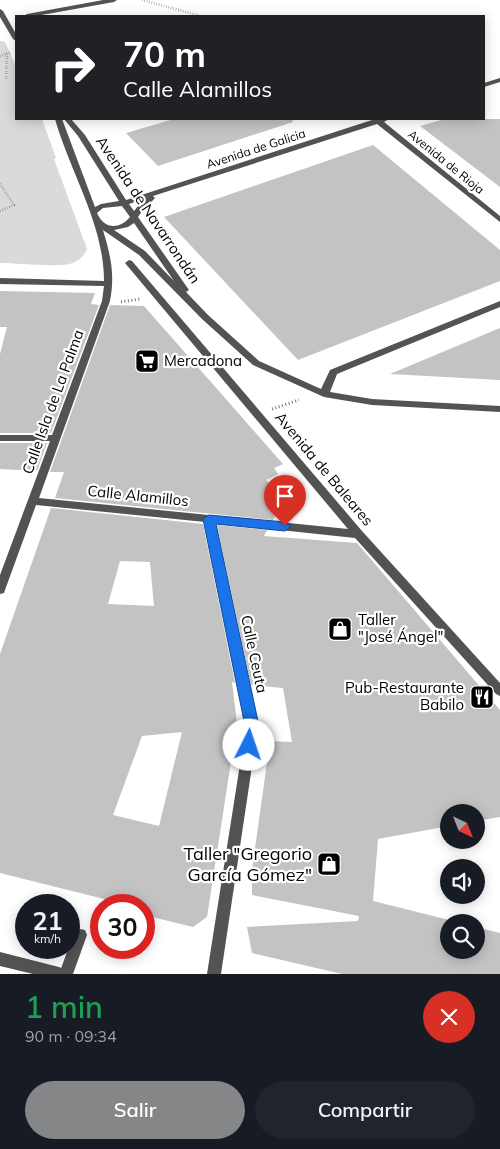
<!DOCTYPE html>
<html lang="es">
<head>
<meta charset="utf-8">
<style>
	:root { --surface:#171b24; --page:#20242c; --text:#f1f3f6; --muted:#9ea1a6; --accent:#858687 }
	body { margin:0; font-family:Mulish,sans-serif; background:var(--page); color:var(--text); height:100vh; display:flex; flex-direction:column; font-size:19px; white-space:nowrap }
	* { box-sizing:border-box; margin:0 }
	p { font-size:16px; color:var(--muted) }
	.icon { flex:none; width:28px; height:28px; fill:none; stroke:currentColor; stroke-width:2; stroke-linecap:round; stroke-linejoin:round }
	.map { position:relative; height:974px; overflow:hidden }
	.side { display:flex; flex-direction:column; background:var(--surface); flex:1 }
	.side>* { flex:none }
	.guide { position:absolute; left:15px; top:15px; width:470px; height:105px; border-radius:0px; box-shadow:0 2px 12px #0003; background:#202124; color:#fff; overflow:hidden }
	.needle { width:32px; rotate:137deg }
	.tools { position:absolute; left:440px; top:804px; display:grid; gap:10px }
	.tools a { display:grid; place-items:center; width:45px; height:45px; border-radius:50%; background:var(--surface); box-shadow:0 2px 12px #0003; font-size:25px }
	.speed { position:absolute; left:15px; top:894px; display:flex; gap:10px; font-size:25px; font-weight:700; text-align:center }
	.speed>* { display:grid; place-content:center; width:65px; height:65px; border-radius:50%; background:var(--surface); box-shadow:0 2px 12px #0003; line-height:1 }
	.speed small { font-size:12px; font-weight:400 }
	.speed .limit { border:8px solid #d22; background:#fff; color:#111 }
	.pin { position:absolute; display:grid; place-items:center; width:42px; height:42px; color:#fff; margin:-51px -21px; border-radius:50% 50% 50% 0; rotate:-45deg; box-shadow:0 0 5px #0007 }
	.pin .icon { rotate:45deg }
	.me { position:absolute; width:55px; margin:-28px; rotate:4deg; stroke-linejoin:round; filter:drop-shadow(0 0 4px #0008) }
	.turn { display:flex; align-items:center; gap:18px; height:105px; padding:0 25px; font-size:22px }
	.turn .icon { width:65px; height:65px; stroke-width:2.5 }
	.turn b { display:block; font-size:35px; line-height:42px }
	.round { display:grid; place-items:center; flex:none; width:52px; height:52px; border-radius:26px; background:var(--page) }
	.summary { display:flex; align-items:center; justify-content:space-between; height:85px; padding:0 25px }
	h1 { font-size:30px; font-weight:600; line-height:38px; color:#1e9e55 }
	.primary-button { display:flex; gap:10px; margin-top:auto; padding:10px 25px }
	.primary-button a { flex:1; height:58px; border-radius:30px; background:var(--accent); color:#fff; font-size:20px; font-weight:600; line-height:58px; text-align:center }
	.primary-button a+a { background:var(--page); color:var(--text) }
	.map>svg:first-child { display:block }
	.green { fill:#dadada }
	.building { fill:#c3c3c3; fill-rule:evenodd }
	.lines { fill:none; stroke-linecap:round; stroke-linejoin:round }
	.path-far1 { stroke:#757575; stroke-width:2.5; stroke-dasharray:0.5 2; stroke-linecap:butt }
	.path { stroke:#757575; stroke-width:3; stroke-dasharray:1 2.5; stroke-linecap:butt }
	.lane { fill:#535353; fill-rule:evenodd }
	.street { fill:#535353; fill-rule:evenodd }
	.route { fill:#1a73e8; stroke:#114b97 }
	.labels { text-anchor:middle; stroke-width:4.5; stroke-linejoin:round; paint-order:stroke }
	.far-street-label { font-size:12px; fill:#000; stroke:#fff }
	.street-label { font-size:15px; fill:#000; stroke:#fff }
	.poi-label { font-size:15px; fill:#000; stroke:#fff; text-anchor:start }
	.near-poi-label { font-size:18px; fill:#000; stroke:#fff; text-anchor:end }
</style>
</head>
<body>
<div class="map">
<svg width="500" height="974" viewBox="0 0 500 974">
	<rect width="100%" height="100%" fill="#fff"/>
	<path class="green" d="M0,41L5,42L16,66V119H42L56,158L54,159L87,249C84,256 80,260 73,263C59,268 17,263 0,263Z"/>
	<g class="building">
		<path d="M174,119H292L293,122L158,166L126,133Z"/>
		<path d="M445,119H500V187L420,126Z"/>
		<path d="M373,145L500,250V281L298,360L164,217Z"/>
		<path d="M0,291L95,293L91,304L99,305L51,433H0V354L7,327H0Z"/>
		<path d="M110,305L144,306L283,464L274,468L278,474L266,480L284,500L273,520L55,498L64,472H50Z"/>
		<path d="M500,328V380L390,374Z"/>
		<path d="M0,443H47L37,471L0,469Z"/>
		<path d="M51,508L203,524L235,683L232,682L237,723L207,917L193,927L144,915V905H128L0,873V654ZM120,561L150,562L154,606L108,604ZM182,732L159,826L113,815L142,736Z"/>
		<path d="M217,525L267,530L264,536L357,543L500,710V817L476,821V812H449V826L378,839L373,901L457,922H449V950H476V927L500,933V974H342L252,953L247,927L358,921L359,916L252,895V870L270,741L292,742L283,688L251,685Z"/>
	</g>
	<g class="lines">
		<g class="path-far1">
			<path d="M142,0L201,16"/>
			<path d="M0,56L7,54"/>
			<path d="M6,79L7,54L11,52"/>
			<path d="M0,184L14,205L0,211"/>
		</g>
		<g class="path">
			<path d="M121,302L140,299"/>
			<path d="M272,409L299,400"/>
		</g>
		<path class="lane" d="M80,929L85,930L87,935L73,974H59L75,930Z"/>
		<g class="street">
			<path d="M103,0H117L114,2L36,16H24L27,14Z"/>
			<path d="M0,9L3,11L16,34V41L13,39L0,17Z"/>
			<path d="M500,78V82L484,87V83Z"/>
			<path d="M55,119H62L95,207L101,204L119,201L78,136L64,119H71L85,135L126,200L375,119H389L384,122L500,216V222L377,124L153,196L155,198C149,205 143,209 138,217L189,290L186,292L208,315L259,361L321,389L330,370L500,301V307L337,374L330,392L372,399L500,406V412L372,405L324,397L253,365L202,319L139,255L103,230C111,257 115,275 110,301L39,498L348,529L125,263L129,260L132,261L362,531L500,683V696L496,694L355,538L215,523L258,726L221,974H207L246,726L205,522L36,505L5,590L4,593L0,594V575L50,441H0V435H52L102,301L104,286L0,284V278L104,281C104,224 70,172 55,119ZM144,199L134,211L129,204ZM122,206L130,217C119,230 104,229 97,213L103,208ZM134,223L174,281L145,251L114,230L128,227Z"/>
			<path d="M0,952L59,967L64,969L66,974H33L0,966Z"/>
		</g>
	</g>
	<path class="route" d="M209,515L285,522L291,526L285,531L216,524L259,726L254,749L249,751L244,749L242,745L245,726L203,519Z"/>
	<defs>
		<g id="supermarket-square" transform="scale(1.25)"><rect x="-9" y="-9" width="18" height="18" rx="4" fill="#000" stroke="#fff"/><path d="M-6-5.5h2.5l.6 2H6L4.5 2H-2.5L-4.4-4H-6ZM-1.5 3.2a1.3 1.3 0 1 0 .1 0ZM3 3.2a1.3 1.3 0 1 0 .1 0Z" fill="#fff"/></g>
		<g id="shop-square" transform="scale(1.25)"><rect x="-9" y="-9" width="18" height="18" rx="4" fill="#000" stroke="#fff"/><path d="M-5-2.5h2.3a2.7 3.5 0 0 1 5.4 0H5L5.5 6h-11ZM-1.5-2.5h3a1.5 2.3 0 0 0-3 0Z" fill="#fff"/></g>
		<g id="restaurant-square" transform="scale(1.25)"><rect x="-9" y="-9" width="18" height="18" rx="4" fill="#000" stroke="#fff"/><path d="M-5-6h1v4h1v-4h1v4h1v-4h1v5L-1.5 .5V6h-2V.5L-5-1ZM5-6V6H3V1.5H1.5Q1.5-4 5-6Z" fill="#fff"/></g>
	</defs>
	<g fill-rule="evenodd">
		<use href="#supermarket-square" x="147" y="361"/>
		<use href="#shop-square" x="340" y="629"/>
		<use href="#restaurant-square" x="482" y="697"/>
		<use href="#shop-square" x="329" y="864"/>
	</g>
	<g class="labels">
		<g class="far-street-label">
			<text transform="translate(256 149) rotate(-18)" y="4">Avenida de Galicia</text>
			<text transform="translate(446 162) rotate(39)" y="4">Avenida de Rioja</text>
		</g>
		<g class="street-label">
			<text transform="translate(148 210) rotate(56)" y="5">Avenida de Navarrondán</text>
			<text transform="translate(53 402) rotate(-70)" y="5">Calle Isla de La Palma</text>
			<text transform="translate(324 469) rotate(50)" y="5">Avenida de Baleares</text>
			<text transform="translate(138 496) rotate(6)" y="5">Calle Alamillos</text>
			<text transform="translate(254 654) rotate(78)" y="5">Calle Ceuta</text>
		</g>
		<g class="poi-label">
			<text x="164" y="366">Mercadona</text>
			<text x="358" y="625">Taller<tspan x="358" dy="17">"José Ángel"</tspan></text>
			<text x="464" y="693" text-anchor="end">Pub-Restaurante<tspan x="464" dy="17">Babilo</tspan></text>
		</g>
		<g class="near-poi-label">
			<text x="312" y="860">Taller "Gregorio<tspan x="312" dy="21">García Gómez"</tspan></text>
		</g>
	</g>
</svg>
<div class="tools">
<a><svg class="needle" viewBox="-14 -14 28 28"><path d="M0-13l5 13h-10z" fill="#e53935"/><path d="M0 13l5-13h-10z" fill="#9ea1a6"/></svg></a>
<a><svg class="icon" aria-label="sound" viewBox="0 0 24 24"><path d="M4 9h4l5-4v14l-5-4H4zM17 9q2 3 0 6"/></svg></a>
<a><svg class="icon" aria-label="search" viewBox="0 0 24 24"><circle cx="10" cy="10" r="6"/><path d="M15 15l6 6"/></svg></a>
</div>
<div class="speed"><div>21<small>km/h</small></div><div class="limit">30</div></div>
<div class="pin" style="left:285px;top:526px;background:#d93025"><svg class="icon" aria-label="arrive" viewBox="0 0 24 24"><path d="M6 21V4h12l-3 4 3 4H6"/></svg></div>
<svg class="me" style="left:249px;top:745px" viewBox="-20 -20 40 40"><circle r="19" fill="#fff"/><path d="M0-13L10 11 0 6-10 11z" fill="#1a73e8"/></svg>
<div class="guide">
<div class="turn"><svg class="icon" aria-label="right" viewBox="0 0 24 24"><path d="M7 20v-9h11M14 6l5 5-5 5"/></svg><div><b>70 m</b>Calle Alamillos</div></div>
</div>
</div>
<section class="side">
<div class="summary"><div><h1>1 min</h1><p>90 m · 09:34</p></div><a class="round" style="background:#d93025;color:#fff"><svg class="icon" aria-label="close" viewBox="0 0 24 24"><path d="M6 6l12 12M18 6L6 18"/></svg></a></div>
<div class="primary-button"><a>Salir</a><a>Compartir</a></div>
</section>
</body>
</html>
